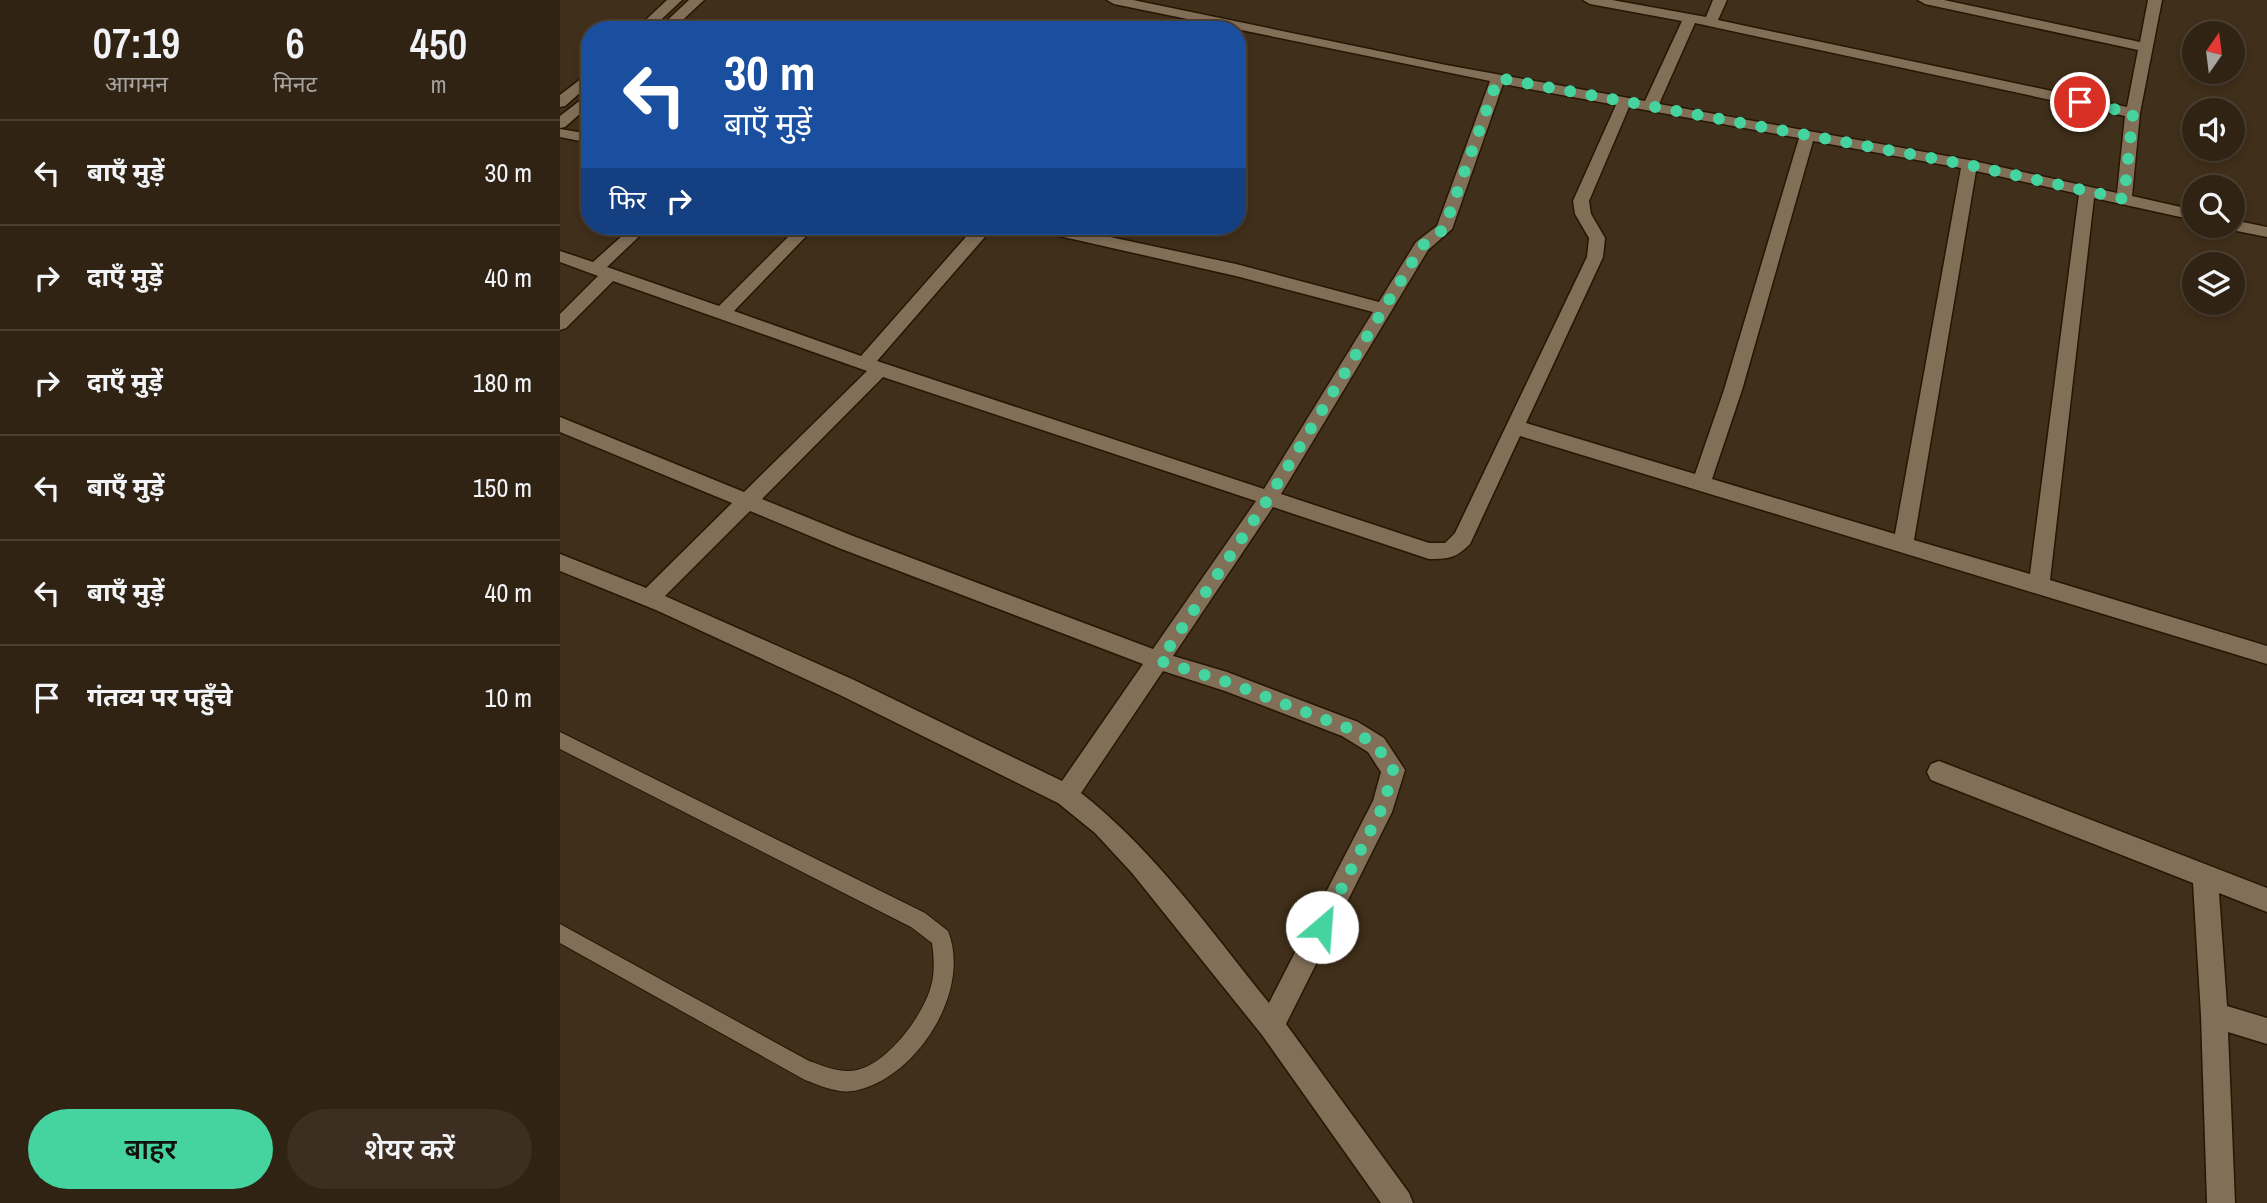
<!DOCTYPE html>
<html lang="hi">
<head>
<meta charset="utf-8">
<style>
	:root { --surface:#302314; --page:#3c2f22; --text:#f1f3f6; --muted:#a8a4a0; --line:#4b4034; --accent:#45d49f }
	body { margin:0; font-family:"Archivo Narrow","Noto Sans Devanagari",sans-serif; background:var(--page); color:var(--text); height:100vh; display:flex; flex-direction:column; font-size:26px; white-space:nowrap }
	* { box-sizing:border-box; margin:0 }
	p { font-size:23px; color:var(--muted) }
	.icon { flex:none; width:38px; height:38px; fill:none; stroke:currentColor; stroke-width:2; stroke-linecap:round; stroke-linejoin:round }
	.map { position:relative; flex:1; overflow:hidden }
	.sheet { display:flex; flex-direction:column; background:var(--surface); width:560px }
	.sheet>* { flex:none }
	.banner { position:absolute; left:21px; top:21px; width:665px; height:214px; border-radius:28px; box-shadow:0 4px 10px #0003,0 0 0 2px var(--line); background:#1a4fa0; color:#fff; overflow:hidden }
	.needle { width:46px; rotate:14deg }
	.fabs { position:absolute; left:1622px; top:21px; display:grid; gap:14px }
	.fabs a { display:grid; place-items:center; width:63px; height:63px; border-radius:50%; background:var(--surface); box-shadow:0 4px 10px #0003,0 0 0 2px var(--line); font-size:35px }
	.pin { position:absolute; display:grid; place-items:center; width:60px; height:60px; color:#fff; margin:-30px; border:4px solid #fff; border-radius:50%; box-shadow:0 2px 7px #0007 }
	.me { position:absolute; width:77px; margin:-38px; rotate:27deg; stroke-linejoin:round; filter:drop-shadow(0 0 5px #0008) }
	.turn { display:flex; align-items:center; gap:24px; height:147px; padding:0 28px; font-size:32px }
	.turn .icon { width:91px; height:91px; stroke-width:2.5 }
	.turn b { display:block; font-size:49px; line-height:60px }
	.then { display:flex; align-items:center; height:66px; padding:0 28px; background:#0003; gap:14px; font-size:26px }
	.eta { display:flex; justify-content:space-evenly; align-items:center; height:119px; text-align:center }
	.eta b { font-size:42px; font-weight:600; line-height:49px }
	.cta { display:flex; gap:14px; margin-top:auto; padding:14px 28px }
	.cta a { flex:1; height:80px; border-radius:42px; background:var(--accent); color:#111; font-size:28px; font-weight:600; line-height:80px; text-align:center }
	.cta a+a { background:var(--page); color:var(--text) }
	ul { padding:0; list-style:none }
	li { display:flex; align-items:center; gap:21px; height:105px; padding:0 28px; border-top:2px solid var(--line) }
	li div { flex:1 }
	li b { display:block; font-size:26px }
	li em { font-style:normal }
	main { display:flex; flex:1; min-height:0 }
	.map>svg:first-child { display:block }
	.lines { fill:none; stroke-linecap:round; stroke-linejoin:round }
	.service-casing { stroke:#261603; stroke-width:2 }
	.minor-casing { stroke:#261603; stroke-width:3 }
	.tertiary-casing { stroke:#261603; stroke-width:3 }
	.service { fill:#826f58; fill-rule:evenodd }
	.minor { fill:#826f58; fill-rule:evenodd }
	.tertiary { fill:#826f58; fill-rule:evenodd }
	.route { stroke:#45d49f; stroke-width:12; stroke-dasharray:0 21.6 }
</style>
</head>
<body>
<main>
<section class="sheet">
<div class="eta">
<div><b>07:19</b><p>आगमन</p></div>
<div><b>6</b><p>मिनट</p></div>
<div><b>450</b><p>m</p></div>
</div>
<ul>
<li><svg class="icon" aria-label="left" viewBox="0 0 24 24"><path d="M17 20v-9H6M10 6l-5 5 5 5"/></svg><div><b>बाएँ मुड़ें</b></div><em>30 m</em></li>
<li><svg class="icon" aria-label="right" viewBox="0 0 24 24"><path d="M7 20v-9h11M14 6l5 5-5 5"/></svg><div><b>दाएँ मुड़ें</b></div><em>40 m</em></li>
<li><svg class="icon" aria-label="right" viewBox="0 0 24 24"><path d="M7 20v-9h11M14 6l5 5-5 5"/></svg><div><b>दाएँ मुड़ें</b></div><em>180 m</em></li>
<li><svg class="icon" aria-label="left" viewBox="0 0 24 24"><path d="M17 20v-9H6M10 6l-5 5 5 5"/></svg><div><b>बाएँ मुड़ें</b></div><em>150 m</em></li>
<li><svg class="icon" aria-label="left" viewBox="0 0 24 24"><path d="M17 20v-9H6M10 6l-5 5 5 5"/></svg><div><b>बाएँ मुड़ें</b></div><em>40 m</em></li>
<li><svg class="icon" aria-label="arrive" viewBox="0 0 24 24"><path d="M6 21V4h12l-3 4 3 4H6"/></svg><div><b>गंतव्य पर पहुँचे</b></div><em>10 m</em></li>
</ul>
<div class="cta"><a>बाहर</a><a>शेयर करें</a></div>
</section>
<div class="map">
<svg width="1707" height="1203" viewBox="0 0 1707 1203">
	<rect width="100%" height="100%" fill="#402f1a"/>
	<g class="lines">
		<g class="service-casing">
			<path id="service" d="M0,732L365,913L388,931C412,991 357,1076 298,1090C280,1095 261,1086 245,1080L0,943V924L249,1061C264,1066 281,1074 297,1070C328,1063 363,1016 371,986C375,972 374,957 372,943L351,927L0,749Z"/>
		</g>
		<g class="minor-casing">
			<g id="minor">
				<path d="M547,0H573L886,65L1085,101L1122,21L1030,4L1023,0H1052L1146,17L1153,0H1167L1158,20L1567,107L1578,50L1365,4L1358,0H1384L1580,42L1588,0H1602L1580,113L1572,196L1634,210V220L1534,198L1490,580L1707,646V664L960,436L910,544C896,558 889,559 869,559L713,507L613,656L667,672L798,722L824,738L845,770L832,812L726,1024L849,1193L853,1203H821L702,1035L572,873L535,833L498,803L278,694L96,610L0,571V554L86,588L172,503L0,432V417L184,492L307,371L53,281L6,328L0,330V314L38,276L0,262V251L33,262L73,226H90L47,267L159,306L239,226H256L174,311L301,356L412,230H424L426,234L424,238L317,361L704,489L813,312L676,276L477,231L469,226H499L676,264L819,302L856,242L877,226L930,81L554,4ZM1135,23L1565,116L1557,193L1409,160L1099,104ZM943,84L1056,105L1013,201L1015,214L1029,238L1027,257L895,533L885,543H869L721,494L868,250L892,229ZM1069,107L1239,138L1164,390L1135,474L966,423L1043,257L1045,238L1031,214L1029,201ZM1253,141L1401,168L1335,534L1152,479L1182,390ZM1416,171L1519,194L1470,574L1354,540ZM323,377L696,501L593,649L293,536L202,499ZM190,511L279,548L583,664L502,781L294,680L105,596ZM603,671L665,691L782,736L808,752L821,772L813,801L709,1003C650,930 595,851 521,793Z"/>
				<path d="M0,129L30,134V143L0,137Z"/>
				<path d="M1673,220L1707,227V237L1667,229L1665,226H1673Z"/>
				<path d="M1379,761L1707,888V912L1659,893L1667,1006L1707,1018V1044L1668,1032L1675,1203H1647L1641,1015L1633,883L1371,780L1367,772L1371,764Z"/>
			</g>
		</g>
		<g class="tertiary-casing">
			<g id="tertiary">
				<path d="M107,0H122L90,30H75Z"/>
				<path d="M129,0H144L112,30H97Z"/>
				<path d="M30,72V84L5,106L0,107V95Z"/>
				<path d="M30,93V105L5,127L0,128V116Z"/>
			</g>
		</g>
		<use href="#service" class="service"/>
		<use href="#minor" class="minor"/>
		<use href="#tertiary" class="tertiary"/>
	</g>
	<g class="lines">
		<path class="route" d="M762,927L824,804L833,770L816,745L790,729L667,682L600,661L708,499L862,246L884,229L938,78L1409,165L1564,199L1573,113L1520,102"/>
	</g>
</svg>
<div class="fabs">
<a><svg class="needle" viewBox="-14 -14 28 28"><path d="M0-13l5 13h-10z" fill="#e53935"/><path d="M0 13l5-13h-10z" fill="#a8a4a0"/></svg></a>
<a><svg class="icon" aria-label="sound" viewBox="0 0 24 24"><path d="M4 9h4l5-4v14l-5-4H4zM17 9q2 3 0 6"/></svg></a>
<a><svg class="icon" aria-label="search" viewBox="0 0 24 24"><circle cx="10" cy="10" r="6"/><path d="M15 15l6 6"/></svg></a>
<a><svg class="icon" aria-label="layers" viewBox="0 0 24 24"><path d="M12 4l9 5-9 5-9-5zM3 14l9 5 9-5"/></svg></a>
</div>
<div class="pin" style="left:1520px;top:102px;background:#d93025"><svg class="icon" aria-label="arrive" viewBox="0 0 24 24"><path d="M6 21V4h12l-3 4 3 4H6"/></svg></div>
<svg class="me" style="left:762px;top:927px" viewBox="-20 -20 40 40"><circle r="19" fill="#fff"/><path d="M0-13L10 11 0 6-10 11z" fill="#45d49f"/></svg>
<div class="banner">
<div class="turn"><svg class="icon" aria-label="left" viewBox="0 0 24 24"><path d="M17 20v-9H6M10 6l-5 5 5 5"/></svg><div><b>30 m</b>बाएँ मुड़ें</div></div>
<div class="then">फिर<svg class="icon" aria-label="right" viewBox="0 0 24 24"><path d="M7 20v-9h11M14 6l5 5-5 5"/></svg></div>
</div>
</div>
</main>
</body>
</html>
